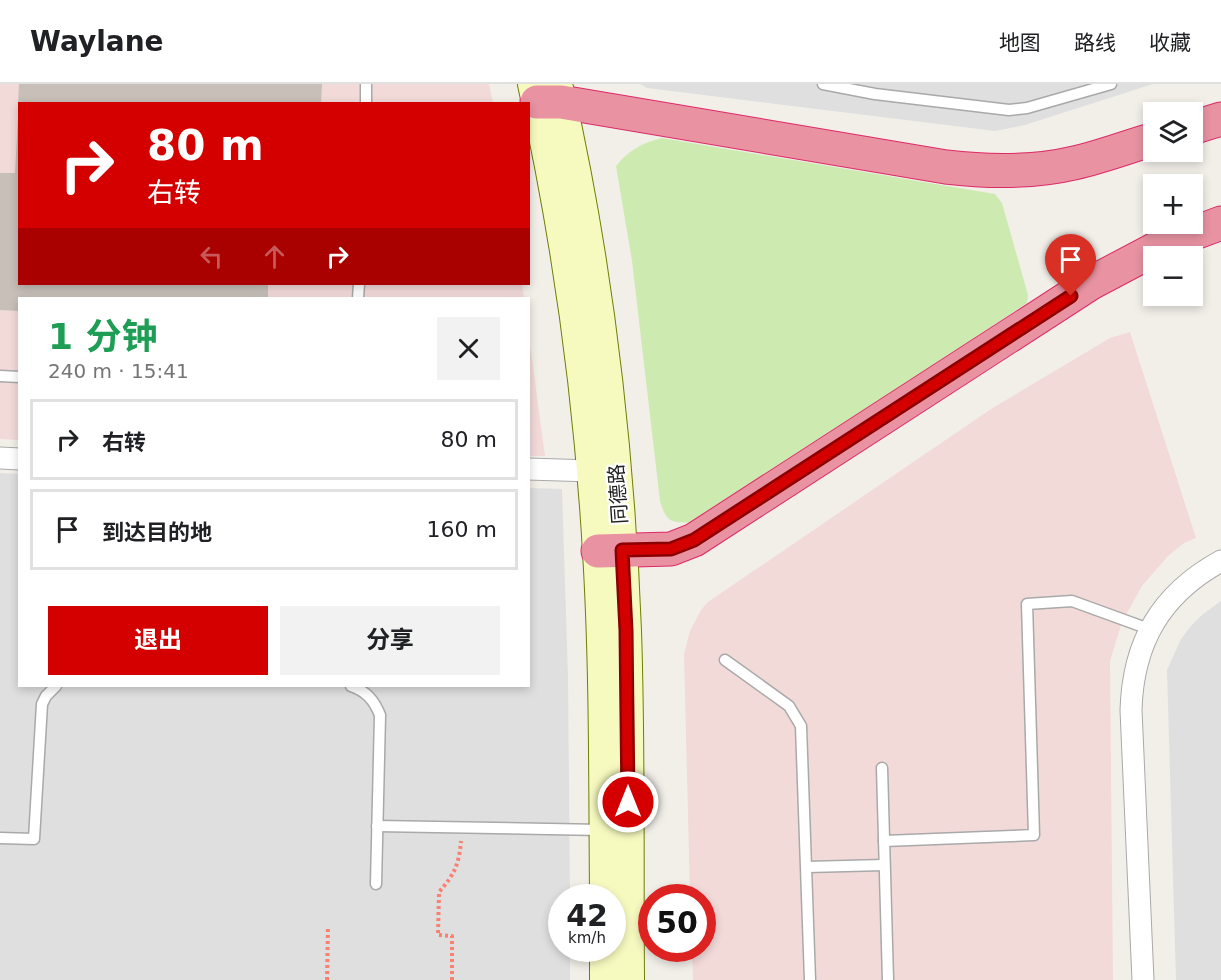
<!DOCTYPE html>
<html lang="zh">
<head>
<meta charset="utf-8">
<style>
	:root { --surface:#fff; --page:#f2f2f2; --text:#202124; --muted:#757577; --line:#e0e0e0; --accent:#d40000 }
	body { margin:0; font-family:"DejaVu Sans","Noto Sans SC",sans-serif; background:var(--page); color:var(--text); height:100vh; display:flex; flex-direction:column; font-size:22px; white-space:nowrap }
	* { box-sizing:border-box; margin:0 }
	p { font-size:20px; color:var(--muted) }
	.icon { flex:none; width:33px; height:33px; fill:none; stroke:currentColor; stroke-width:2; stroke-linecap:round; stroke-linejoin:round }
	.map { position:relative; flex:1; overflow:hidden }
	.sheet { position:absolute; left:18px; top:213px; width:512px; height:390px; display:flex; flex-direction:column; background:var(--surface); border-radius:0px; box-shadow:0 3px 9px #0003 }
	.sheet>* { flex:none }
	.banner { position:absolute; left:18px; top:18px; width:512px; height:183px; border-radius:0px; box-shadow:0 3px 9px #0003; background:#d40000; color:#fff; overflow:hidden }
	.tools { position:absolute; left:1143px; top:18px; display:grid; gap:12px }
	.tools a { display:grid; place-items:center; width:60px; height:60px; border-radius:0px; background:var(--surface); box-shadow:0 3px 9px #0003; font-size:30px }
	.speed { position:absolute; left:548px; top:800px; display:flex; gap:12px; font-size:30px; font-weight:700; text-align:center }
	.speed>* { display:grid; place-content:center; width:78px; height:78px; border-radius:50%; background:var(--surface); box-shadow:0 3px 9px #0003; line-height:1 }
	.speed small { font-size:15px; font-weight:400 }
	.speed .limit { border:9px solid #d22; background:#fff; color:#111 }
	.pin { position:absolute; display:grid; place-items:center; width:51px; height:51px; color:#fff; margin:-62px -26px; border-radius:50% 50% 50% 0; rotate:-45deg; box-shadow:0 0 6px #0007 }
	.pin .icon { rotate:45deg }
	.me { position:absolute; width:66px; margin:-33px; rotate:0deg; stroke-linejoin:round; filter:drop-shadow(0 0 4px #0008) }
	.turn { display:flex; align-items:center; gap:21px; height:126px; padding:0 30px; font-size:27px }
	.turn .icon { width:78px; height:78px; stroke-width:2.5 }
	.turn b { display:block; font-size:42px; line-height:51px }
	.lanes { display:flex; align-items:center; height:57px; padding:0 30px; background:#0003; justify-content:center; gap:30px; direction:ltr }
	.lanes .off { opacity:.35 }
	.round { display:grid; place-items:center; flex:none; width:63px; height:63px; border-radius:0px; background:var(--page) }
	.headline { display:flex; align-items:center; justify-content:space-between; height:102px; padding:0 30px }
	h1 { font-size:36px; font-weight:700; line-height:45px; color:#1e9e55 }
	.primary-button { display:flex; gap:12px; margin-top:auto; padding:12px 30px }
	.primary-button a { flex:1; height:69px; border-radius:0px; background:var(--accent); color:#fff; font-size:24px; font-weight:700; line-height:69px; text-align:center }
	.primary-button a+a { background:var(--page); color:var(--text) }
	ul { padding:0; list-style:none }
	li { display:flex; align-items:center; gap:18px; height:81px; margin:0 12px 9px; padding:0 18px; border:3px solid var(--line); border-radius:0px }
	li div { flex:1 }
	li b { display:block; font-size:22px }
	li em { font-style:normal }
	header { display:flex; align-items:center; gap:36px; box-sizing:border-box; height:84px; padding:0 30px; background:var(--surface); border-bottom:2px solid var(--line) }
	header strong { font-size:28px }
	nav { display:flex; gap:33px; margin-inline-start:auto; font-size:21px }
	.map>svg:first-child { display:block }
	.residential { fill:#e0dfdf }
	.commercial { fill:#f2dad9 }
	.grass { fill:#cdebb0 }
	.building { fill:#c7bfb8 }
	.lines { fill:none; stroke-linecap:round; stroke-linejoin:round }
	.lane-casing { stroke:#a9a9a9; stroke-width:13 }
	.street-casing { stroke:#a9a9a9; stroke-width:23 }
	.secondary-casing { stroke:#707d05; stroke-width:32 }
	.highway-casing { stroke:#dc2a67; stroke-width:35 }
	.path { stroke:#fa8072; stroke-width:4; stroke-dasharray:3 3; stroke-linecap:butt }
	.lane { stroke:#fff; stroke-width:10 }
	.street { stroke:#fff; stroke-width:21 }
	.secondary { stroke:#f7fabf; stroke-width:30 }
	.highway { stroke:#e892a2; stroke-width:33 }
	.route-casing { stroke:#8a0000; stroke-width:15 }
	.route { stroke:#d40000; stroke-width:10 }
	.labels { text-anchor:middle; stroke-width:4.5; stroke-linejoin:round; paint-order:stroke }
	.street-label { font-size:20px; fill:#222; stroke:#fff }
</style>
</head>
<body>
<header>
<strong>Waylane</strong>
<nav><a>地图</a><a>路线</a><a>收藏</a></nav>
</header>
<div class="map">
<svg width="1221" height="896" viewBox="0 0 1221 896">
	<rect width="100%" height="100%" fill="#f2efe9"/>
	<g class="residential">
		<path d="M640,0H1153L1025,41L995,47L647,4Z"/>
		<path d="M0,389L19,390L20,602H528V404L562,405L568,592L570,813H561V864H570V896H0Z"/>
		<path d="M1221,517V896H1176L1167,586L1181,555L1191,542L1202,531Z"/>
	</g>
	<g class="commercial">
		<path d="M0,0H489L493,19L20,20V200H522L524,214H20L19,356L0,355Z"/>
		<path d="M528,245L545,372H528Z"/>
		<path d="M1130,248L1196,454L1184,459L1168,472L1142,502L1122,538L1110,577L1113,896H693L692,864H702V813H690L684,570L690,547L701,526L708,518L991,325L1110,254Z"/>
	</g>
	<path class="grass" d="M662,54L995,110L1002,119L1028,211L1027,219L694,439C671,438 667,440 660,417L632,177L616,82C629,66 642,59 662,54Z"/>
	<g class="building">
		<path d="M19,0H322L321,20H18Z"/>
		<path d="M18,33H20V200H268V214H20V227L0,226V89H15Z"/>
	</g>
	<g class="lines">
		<g class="lane-casing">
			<g id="lane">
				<path d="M823,0L875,10L1009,26L1027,24L1111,0"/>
				<path d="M366,20V0"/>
				<path d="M358,214L359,200"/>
				<path d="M0,292L20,293"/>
				<path d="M725,576L789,622L801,642L810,896"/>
				<path d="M351,602C366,607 374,616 380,631L376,800"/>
				<path d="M882,684L888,896"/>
				<path d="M377,742L602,746"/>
				<path d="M0,754L34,755L42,620L46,612L56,602"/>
				<path d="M884,757L1034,751L1027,520L1072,517L1149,545"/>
				<path d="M807,783L884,781"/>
			</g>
		</g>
		<g class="street-casing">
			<g id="street">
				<path d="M0,374L20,375"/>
				<path d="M528,385L592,387"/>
				<path d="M1143,896L1131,626C1133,558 1161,510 1221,477"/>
			</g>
		</g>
		<g class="secondary-casing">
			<g id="secondary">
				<path d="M533,0C567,153 589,311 598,468C605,583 604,698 605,813"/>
				<path d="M557,0C598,179 619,364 626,547C630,663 628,780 629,896"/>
				<path d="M605,864V896"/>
			</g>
		</g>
		<g class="highway-casing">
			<g id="highway">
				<path d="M537,18H561L946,83C989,88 1032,89 1074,79C1101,73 1127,63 1154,55"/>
				<path d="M1192,44L1221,35"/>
				<path d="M598,467L671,465L694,456L1091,199L1163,161L1221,139"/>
			</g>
		</g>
		<g class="path">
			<path d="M327,896L328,842"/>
			<path d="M452,896V852L438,851L439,808C454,791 459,781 461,757"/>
		</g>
		<use href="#lane" class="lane"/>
		<use href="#street" class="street"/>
		<use href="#secondary" class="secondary"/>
		<use href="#highway" class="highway"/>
	</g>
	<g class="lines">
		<g class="route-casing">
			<path id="route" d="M628,718L626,547L622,466L671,465L694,456L1071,212"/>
		</g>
		<use href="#route" class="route"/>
	</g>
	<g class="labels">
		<g class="street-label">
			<text transform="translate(618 410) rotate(-94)" y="7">同德路</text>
		</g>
	</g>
</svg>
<div class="tools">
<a><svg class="icon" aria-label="layers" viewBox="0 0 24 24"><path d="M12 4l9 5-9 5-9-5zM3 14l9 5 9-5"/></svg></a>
<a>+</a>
<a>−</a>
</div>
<div class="speed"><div>42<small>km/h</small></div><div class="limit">50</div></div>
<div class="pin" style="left:1071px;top:212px;background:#d93025"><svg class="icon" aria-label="arrive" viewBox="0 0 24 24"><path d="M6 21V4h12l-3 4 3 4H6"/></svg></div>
<svg class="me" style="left:628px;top:718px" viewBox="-20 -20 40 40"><circle r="17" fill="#d40000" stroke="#fff" stroke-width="3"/><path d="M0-11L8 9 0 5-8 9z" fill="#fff"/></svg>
<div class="banner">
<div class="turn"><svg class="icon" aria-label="right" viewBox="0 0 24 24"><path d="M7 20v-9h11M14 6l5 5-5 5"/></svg><div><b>80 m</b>右转</div></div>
<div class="lanes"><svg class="icon off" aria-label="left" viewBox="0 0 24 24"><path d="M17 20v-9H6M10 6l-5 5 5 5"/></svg><svg class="icon off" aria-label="ahead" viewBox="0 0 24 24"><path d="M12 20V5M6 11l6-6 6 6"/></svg><svg class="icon" aria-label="right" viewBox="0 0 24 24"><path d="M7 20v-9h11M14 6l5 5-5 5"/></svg></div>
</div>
<section class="sheet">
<div class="headline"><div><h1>1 分钟</h1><p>240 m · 15:41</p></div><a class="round"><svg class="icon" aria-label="close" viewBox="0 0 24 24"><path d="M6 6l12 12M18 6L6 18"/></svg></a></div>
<ul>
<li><svg class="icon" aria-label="right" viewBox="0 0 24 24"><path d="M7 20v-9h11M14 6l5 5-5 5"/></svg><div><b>右转</b></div><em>80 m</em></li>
<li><svg class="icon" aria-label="arrive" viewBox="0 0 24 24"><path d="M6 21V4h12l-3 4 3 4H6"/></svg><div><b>到达目的地</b></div><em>160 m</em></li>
</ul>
<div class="primary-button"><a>退出</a><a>分享</a></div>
</section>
</div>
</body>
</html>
